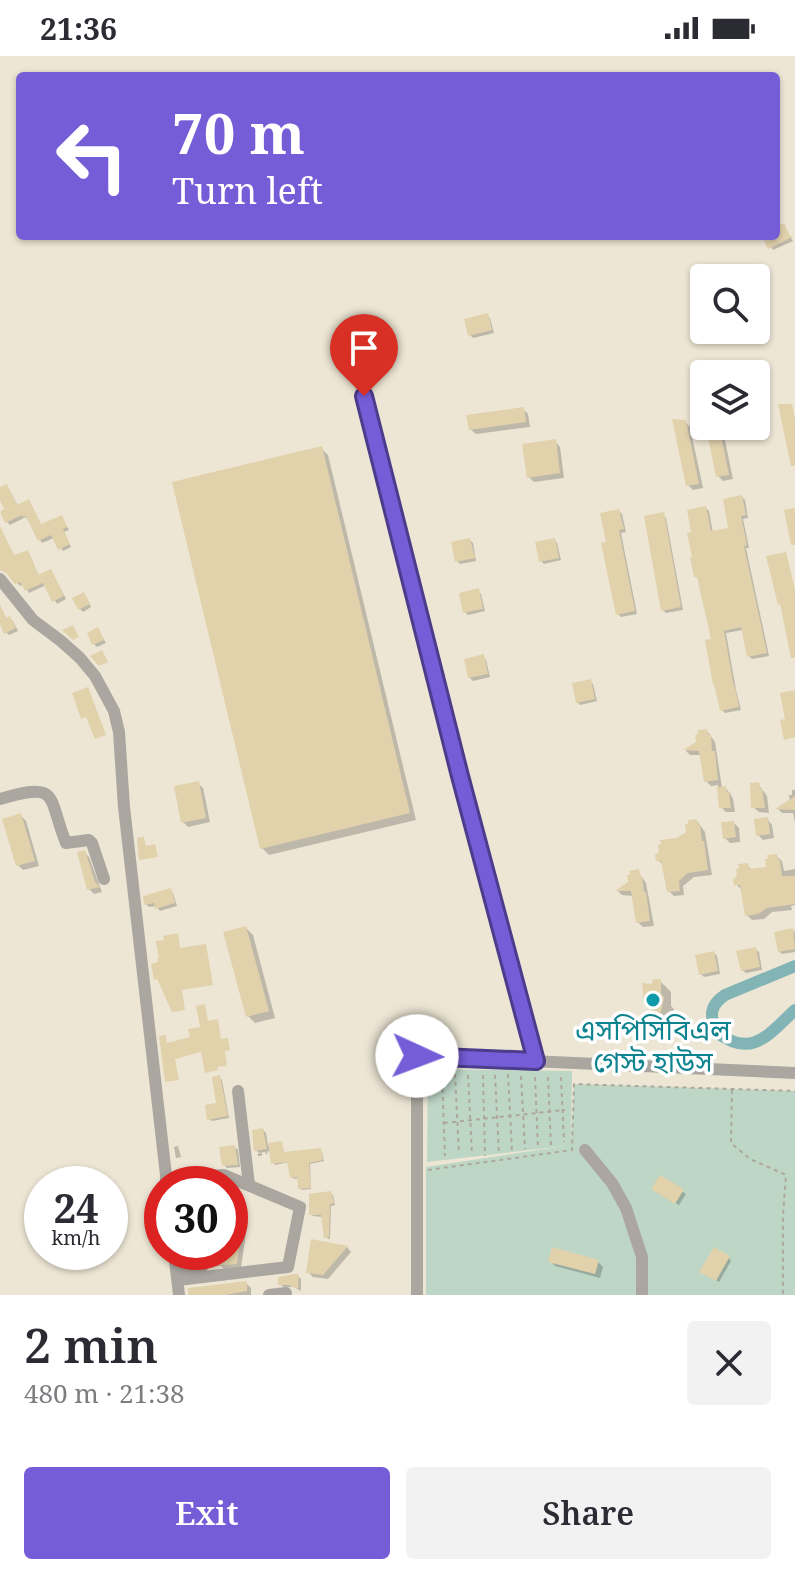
<!DOCTYPE html>
<html lang="en">
<head>
<meta charset="utf-8">
<style>
	:root { --surface:#fff; --page:#f2f2f3; --text:#2b2b33; --muted:#7c7c81; --accent:#755dd7 }
	body { margin:0; font-family:"Noto Serif","Noto Sans Bengali",serif; background:var(--page); color:var(--text); height:100vh; display:flex; flex-direction:column; font-size:30px; white-space:nowrap }
	* { box-sizing:border-box; margin:0 }
	p { font-size:26px; color:var(--muted) }
	.icon { flex:none; width:44px; height:44px; fill:none; stroke:currentColor; stroke-width:2; stroke-linecap:round; stroke-linejoin:round }
	.map { position:relative; height:1239px; overflow:hidden }
	.panel { display:flex; flex-direction:column; background:var(--surface); flex:1 }
	.panel>* { flex:none }
	.banner { position:absolute; left:16px; top:16px; width:764px; height:168px; border-radius:8px; box-shadow:0 2px 6px #0004; background:#755dd7; color:#fff; overflow:hidden }
	.buttons { position:absolute; left:690px; top:208px; display:grid; gap:16px }
	.buttons a { display:grid; place-items:center; width:80px; height:80px; border-radius:8px; background:var(--surface); box-shadow:0 2px 6px #0004; font-size:40px }
	.speed { position:absolute; left:24px; top:1110px; display:flex; gap:16px; font-size:40px; font-weight:700; text-align:center }
	.speed>* { display:grid; place-content:center; width:104px; height:104px; border-radius:50%; background:var(--surface); box-shadow:0 2px 6px #0004; line-height:1 }
	.speed small { font-size:20px; font-weight:400 }
	.speed .limit { border:12px solid #d22; background:#fff; color:#111 }
	.pin { position:absolute; display:grid; place-items:center; width:68px; height:68px; color:#fff; margin:-82px -34px; border-radius:50% 50% 50% 0; rotate:-45deg; box-shadow:0 0 8px #0007 }
	.pin .icon { rotate:45deg }
	.me { position:absolute; width:88px; margin:-44px; rotate:92deg; stroke-linejoin:round; filter:drop-shadow(0 0 6px #0008) }
	.turn { display:flex; align-items:center; gap:28px; height:168px; padding:0 24px; font-size:36px }
	.turn .icon { width:104px; height:104px; stroke-width:2.5 }
	.turn b { display:block; font-size:56px; line-height:68px }
	.round { display:grid; place-items:center; flex:none; width:84px; height:84px; border-radius:8px; background:var(--page) }
	.overview { display:flex; align-items:center; justify-content:space-between; height:136px; padding:0 24px }
	h1 { font-size:48px; font-weight:600; line-height:60px }
	.primary-button { display:flex; gap:16px; margin-top:auto; padding:16px 24px }
	.primary-button a { flex:1; height:92px; border-radius:8px; background:var(--accent); color:#fff; font-size:32px; font-weight:600; line-height:92px; text-align:center }
	.primary-button a+a { background:var(--page); color:var(--text) }
	.status { display:flex; justify-content:space-between; align-items:center; height:56px; padding:0 40px; background:var(--surface); direction:ltr }
	.status svg { height:22px; fill:currentColor }
	.map>svg:first-child { display:block }
	.green { fill:#bdd6c6 }
	.shadow { fill:#0003 }
	.lines { fill:none; stroke-linecap:round; stroke-linejoin:round }
	.canal { stroke:#82b4b5; stroke-width:12 }
	.building { fill:#e1d2ac }
	.path { stroke:#aea89b; stroke-width:2; stroke-dasharray:4 4; stroke-linecap:butt }
	.minor { stroke:#aba7a0; stroke-width:12 }
	.route-casing { stroke:#4c3c8c; stroke-width:20 }
	.route { stroke:#755dd7; stroke-width:14 }
	.culture-dot { fill:#0f9aa8; stroke:#fff; stroke-width:3 }
	.labels { text-anchor:middle; stroke-width:7; stroke-linejoin:round; paint-order:stroke }
	.culture-label { font-size:28px; fill:#0d838f; stroke:#fff }
</style>
</head>
<body>
<div class="status"><b>21:36</b><svg viewBox="0 0 49 12"><path d="M0 12V9h3v3zM5 12V6h3v6zM10 12V3h3v9zM15 12V0h3v12zM26 1h20v11H26zM47 4h2v5h-2z"/></svg></div>
<div class="map">
<svg width="795" height="1239" viewBox="0 0 795 1239">
	<rect width="100%" height="100%" fill="#ede6d5"/>
	<path class="green" d="M428,1013L572,1015L571,1090L574,1028L795,1035V1239H426V1111L565,1090L427,1106Z"/>
	<g class="shadow">
		<path d="M784,170L793,185L773,194L764,180H776V174Z"/>
		<path d="M487,259L490,262L494,277L473,282L470,279Z"/>
		<path d="M523,353L528,358L530,371L476,378L470,373Z"/>
		<path d="M685,366L690,371L703,432L693,434L688,429Z"/>
		<path d="M708,370H722L733,423L723,425L718,420Z"/>
		<path d="M555,385L560,391L564,422L534,426L529,421Z"/>
		<path d="M321,392L328,399L416,764L269,799L262,792Z"/>
		<path d="M0,433H9L18,450L42,470L61,461L69,474L64,476L71,491L63,495L54,482L42,487L26,461L10,469L7,466V454L0,439Z"/>
		<path d="M742,441L745,444L748,462L743,463L749,492H746L769,600L752,603L749,600L743,574L726,577L736,634L741,654L725,657L722,654L713,584L700,524L696,520L706,452L709,455L713,477L731,473Z"/>
		<path d="M619,455L622,458L626,476L621,477L637,558L621,561L618,558L608,487Z"/>
		<path d="M663,459L666,462L683,554L666,557L663,554Z"/>
		<path d="M2,477L15,501L27,496L30,499L39,521L53,518L66,543L57,548L46,529L29,537L24,528L20,530L11,519L1,513L0,478Z"/>
		<path d="M470,484L473,487L476,505L460,508L457,505Z"/>
		<path d="M554,484L557,487L561,504L544,508L541,505Z"/>
		<path d="M478,535L481,538L485,555L468,559L465,556Z"/>
		<path d="M86,541L91,551L83,556L80,553Z"/>
		<path d="M0,551L7,563L10,562L13,565L18,575L9,579L6,576L0,567Z"/>
		<path d="M98,574L106,587L97,591L94,588Z"/>
		<path d="M483,601L486,604L490,621L473,625L470,622Z"/>
		<path d="M590,625L593,628L597,645L580,649L577,646Z"/>
		<path d="M707,675L715,686L722,732H725L730,737L733,743L735,756H726L721,751L718,729L711,730L706,725L702,699H690L686,695L698,687Z"/>
		<path d="M198,727L203,732L210,766L188,771L183,766Z"/>
		<path d="M758,728L767,740L769,757L759,756L753,751Z"/>
		<path d="M792,734H795V766L793,757H782L778,753L790,746L789,739H792Z"/>
		<path d="M21,760L26,765L39,810L23,814L18,809Z"/>
		<path d="M767,763L772,769L774,782L763,784L758,779Z"/>
		<path d="M697,765L705,776L712,819L694,821L683,830L684,839L674,840L669,835L663,809L658,804L678,784L688,777Z"/>
		<path d="M734,767L739,772L740,786L730,787L725,782Z"/>
		<path d="M84,796L89,801L102,836L94,838L89,833Z"/>
		<path d="M776,800L782,805L784,815L795,813V849L791,850L792,854L772,856L764,863L752,864L747,859L741,833L736,828L747,809L753,815L768,813Z"/>
		<path d="M638,816L646,827L654,870L643,871L638,866L634,840L622,839L618,835L630,827Z"/>
		<path d="M170,834L173,837L177,850L160,855L156,850L149,851L146,848Z"/>
		<path d="M246,872L253,879L275,962L255,967L248,960Z"/>
		<path d="M793,874L795,877V896L782,898L779,895Z"/>
		<path d="M755,893L759,896L762,914L746,917L742,914Z"/>
		<path d="M714,897L717,900L720,918L704,921L701,918Z"/>
		<path d="M660,925L671,936V950L674,953L671,966H664L646,946L654,930Z"/>
		<path d="M219,1021L222,1024L229,1062L212,1065L209,1063L219,1049Z"/>
		<path d="M263,1074L266,1077L268,1090L281,1087L285,1098L320,1094L322,1096L324,1105L310,1108L311,1133L302,1134L300,1132V1122L294,1123L292,1121L289,1106L275,1109L271,1095L259,1097L256,1094Z"/>
		<path d="M178,1090L181,1101L176,1102L174,1091Z"/>
		<path d="M235,1091L238,1094L240,1111L227,1112L224,1109Z"/>
		<path d="M661,1121L686,1138L679,1149L657,1136Z"/>
		<path d="M331,1137L333,1139L335,1149L331,1150L330,1183H329L326,1181L323,1161L313,1160L311,1158Z"/>
		<path d="M230,1171L241,1172L246,1177L241,1212L225,1214L221,1210H216L210,1204L211,1196H230Z"/>
		<path d="M347,1191L351,1196L328,1223L313,1221L308,1216Z"/>
		<path d="M729,1202L731,1205L719,1226L705,1218Z"/>
		<path d="M550,1205L598,1206L603,1211L600,1222L555,1210Z"/>
		<path d="M298,1220L301,1223V1235L294,1231H283L280,1228Z"/>
		<path d="M246,1227L251,1232V1239H226L224,1230Z"/>
	</g>
	<g class="lines">
		<path class="canal" d="M795,910L725,939C709,950 710,959 716,976C752,1003 768,979 795,954"/>
	</g>
	<g class="building">
		<path d="M784,167L790,180H794L768,193L762,180H776V171Z"/>
		<path d="M488,257L492,274L468,280L464,263Z"/>
		<path d="M778,348H792L795,363V410H791Z"/>
		<path d="M524,351L526,366L469,374L466,359Z"/>
		<path d="M672,363L686,364L699,428L686,430Z"/>
		<path d="M706,370H719L729,419L716,421Z"/>
		<path d="M556,383L560,417L527,422L522,388Z"/>
		<path d="M322,390L410,757L260,793L172,426Z"/>
		<path d="M7,428L17,449L29,443L41,468L62,459L67,471L63,473L70,488L58,494L51,479L38,485L26,460L23,461L22,459L5,467L0,456L4,453L0,444V431Z"/>
		<path d="M742,439L746,459L741,460L747,489L744,490L767,597L747,601L741,571L724,575L734,631H735L739,651L720,655L714,628L713,629L705,584L711,583L697,521H694L690,501H692L687,477L691,476L687,454L706,450L711,475L728,472L723,443Z"/>
		<path d="M795,452V489H791L784,454Z"/>
		<path d="M619,453L624,473L619,474L635,555L616,559L601,487L606,486L600,457Z"/>
		<path d="M664,456L681,551L661,555L644,460Z"/>
		<path d="M0,470L14,499L28,494L38,519L51,513L64,540L52,546L43,527L25,535L20,526L15,528L6,517L0,514Z"/>
		<path d="M470,482L475,502L455,506L451,486Z"/>
		<path d="M555,482L559,502L539,506L535,486Z"/>
		<path d="M786,496L795,533V602H791L780,548L778,549L766,500Z"/>
		<path d="M479,532L483,553L463,557L459,537Z"/>
		<path d="M84,536L90,548L78,554L72,542Z"/>
		<path d="M0,548L6,562L10,560L16,572L4,578L0,568Z"/>
		<path d="M73,569L79,581L73,584L62,574Z"/>
		<path d="M98,571L104,584L92,589L87,577Z"/>
		<path d="M102,594L108,606L99,610L90,600Z"/>
		<path d="M484,598L488,618L468,622L464,603Z"/>
		<path d="M591,623L595,643L576,647L572,627Z"/>
		<path d="M88,631L106,679L95,683L86,661L81,663L72,637Z"/>
		<path d="M795,634V681L784,684L780,664L785,663L780,637Z"/>
		<path d="M707,673L708,679H711L712,695H715L718,724L704,726L699,695L683,694L696,686L695,679L698,678V674Z"/>
		<path d="M199,725L206,762L181,767L174,730Z"/>
		<path d="M759,726L760,733L762,732L765,752H751L750,727Z"/>
		<path d="M726,730L727,736H729L731,752H719L717,731Z"/>
		<path d="M795,740V754L775,753Z"/>
		<path d="M21,757L35,805L16,810L2,763Z"/>
		<path d="M768,761L770,778L756,780L754,763Z"/>
		<path d="M697,763L698,769H700L702,785H704L708,814L688,817L679,825L680,835L667,836L661,805H656L655,799L659,796L658,789L661,788L660,784L677,782L686,776L685,768H688V764Z"/>
		<path d="M734,765L736,781L723,783L721,766Z"/>
		<path d="M144,781L146,790L155,788L158,801L139,804L137,782Z"/>
		<path d="M85,794L95,826L100,831L87,834L77,796Z"/>
		<path d="M777,798L778,804H780L782,820H795V848L767,852L758,858L745,860L740,829H734L733,823L737,820L736,813L739,812L738,808L748,807L749,813L766,811L765,803H768L767,799Z"/>
		<path d="M639,813L640,820H642L644,836H646L650,865L636,867L631,835H615L628,826L627,819H630L629,815Z"/>
		<path d="M171,832L175,847L155,853L154,847L144,849L143,840Z"/>
		<path d="M246,870L269,955L246,961L223,876Z"/>
		<path d="M793,872L795,893L778,896L774,876Z"/>
		<path d="M178,877L180,892L206,888L213,929L182,934L185,954L172,956L157,923L154,924L151,908L158,906L157,903H159L156,885L164,884L163,880Z"/>
		<path d="M756,891L760,911L741,915L736,895Z"/>
		<path d="M714,895L718,915L699,919L695,899Z"/>
		<path d="M653,923H661V938L664,941L661,956H651V947H644L642,927L652,928Z"/>
		<path d="M205,948L208,965L218,963L221,983L228,982L230,994L225,995L227,1010L217,1011L218,1014L205,1017L201,996L175,1003L179,1024L165,1026L159,980L166,979L167,987L190,981L188,973L200,971L196,950Z"/>
		<path d="M220,1019L228,1060L207,1064L205,1049L216,1047L212,1021Z"/>
		<path d="M263,1072L267,1093L254,1095L252,1074Z"/>
		<path d="M282,1085L284,1096L321,1092L323,1104L309,1107L311,1132L298,1133L297,1121L290,1122L287,1106L271,1108L268,1087Z"/>
		<path d="M235,1089L238,1109L222,1110L219,1091Z"/>
		<path d="M660,1119L684,1133L675,1148L651,1133Z"/>
		<path d="M331,1135L334,1147L330,1148L329,1181L324,1182L321,1159H309V1138Z"/>
		<path d="M230,1169L242,1170L237,1208L211,1210L208,1204L209,1196H230Z"/>
		<path d="M311,1183L348,1190L323,1219L306,1217Z"/>
		<path d="M552,1191L599,1204L595,1218L548,1206Z"/>
		<path d="M714,1191L730,1200L716,1225L699,1216Z"/>
		<path d="M294,1218H299L298,1232H294L289,1229H278V1221Z"/>
		<path d="M247,1225V1235L225,1239H188V1232Z"/>
	</g>
	<g class="lines">
		<g class="path">
			<path d="M442,1017L445,1100"/>
			<path d="M455,1018L459,1098"/>
			<path d="M508,1018L512,1095"/>
			<path d="M468,1019L472,1099"/>
			<path d="M483,1019L485,1100"/>
			<path d="M495,1019L499,1098"/>
			<path d="M521,1020L525,1093"/>
			<path d="M535,1021L538,1092"/>
			<path d="M548,1021L551,1090"/>
			<path d="M561,1021L564,1086"/>
			<path d="M732,1034L731,1087L750,1103L786,1119L783,1159V1239"/>
			<path d="M444,1067L565,1054"/>
			<path d="M258,1099L267,1097"/>
			<path d="M428,1114L572,1094L574,1028L795,1035"/>
		</g>
		<g class="minor">
			<path d="M364,340L460,720L536,1005"/>
			<path d="M0,523L33,564L61,585L80,602L95,620L114,655L119,676L124,751L167,1128"/>
			<path d="M0,743C61,725 47,740 66,787L89,784L92,787L104,823"/>
			<path d="M238,1035L249,1129"/>
			<path d="M585,1094L612,1127L626,1152L642,1201V1239"/>
			<path d="M166,1123L224,1119L300,1151L288,1211L178,1224"/>
			<path d="M174,1196L179,1239"/>
			<path d="M177,1216L202,1211"/>
			<path d="M269,1239L286,1237"/>
			<path d="M417,1239V1000L795,1017"/>
		</g>
	</g>
	<g class="lines">
		<g class="route-casing">
			<path id="route" d="M364,340L460,720L536,1005L417,1000"/>
		</g>
		<use href="#route" class="route"/>
	</g>
	<circle class="culture-dot" cx="653" cy="944" r="8"/>
	<g class="labels">
		<g class="culture-label">
			<text x="653" y="984">এসপিসিবিএল<tspan x="653" dy="32">গেস্ট হাউস</tspan></text>
		</g>
	</g>
</svg>
<div class="buttons">
<a><svg class="icon" aria-label="search" viewBox="0 0 24 24"><circle cx="10" cy="10" r="6"/><path d="M15 15l6 6"/></svg></a>
<a><svg class="icon" aria-label="layers" viewBox="0 0 24 24"><path d="M12 4l9 5-9 5-9-5zM3 14l9 5 9-5"/></svg></a>
</div>
<div class="speed"><div>24<small>km/h</small></div><div class="limit">30</div></div>
<div class="pin" style="left:364px;top:340px;background:#d93025"><svg class="icon" aria-label="arrive" viewBox="0 0 24 24"><path d="M6 21V4h12l-3 4 3 4H6"/></svg></div>
<svg class="me" style="left:417px;top:1000px" viewBox="-20 -20 40 40"><circle r="19" fill="#fff"/><path d="M0-13L10 11 0 6-10 11z" fill="#755dd7"/></svg>
<div class="banner">
<div class="turn"><svg class="icon" aria-label="left" viewBox="0 0 24 24"><path d="M17 20v-9H6M10 6l-5 5 5 5"/></svg><div><b>70 m</b>Turn left</div></div>
</div>
</div>
<section class="panel">
<div class="overview"><div><h1>2 min</h1><p>480 m · 21:38</p></div><a class="round"><svg class="icon" aria-label="close" viewBox="0 0 24 24"><path d="M6 6l12 12M18 6L6 18"/></svg></a></div>
<div class="primary-button"><a>Exit</a><a>Share</a></div>
</section>
</body>
</html>
